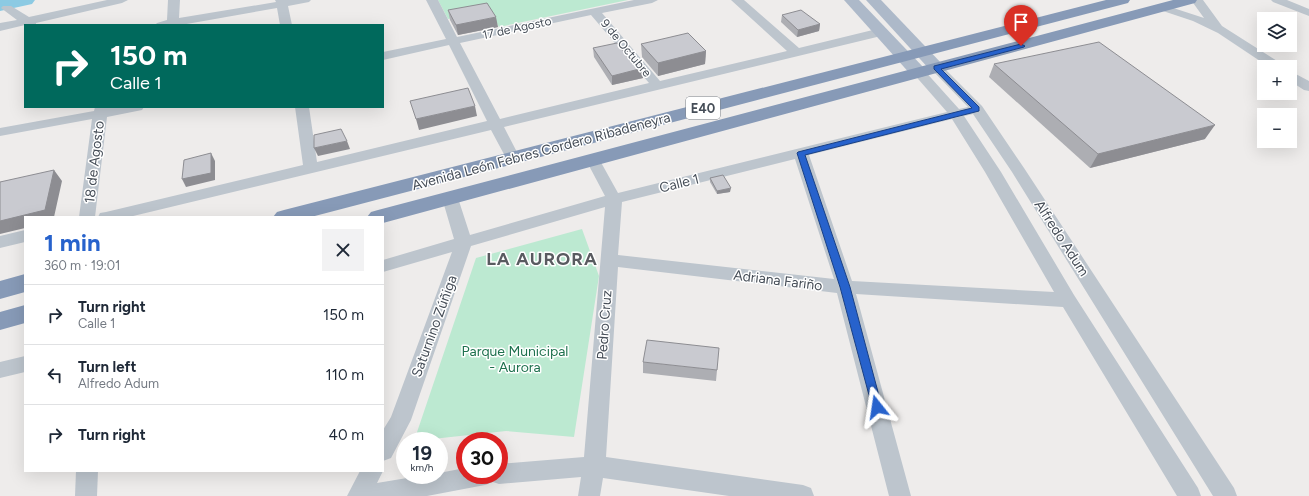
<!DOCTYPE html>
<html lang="en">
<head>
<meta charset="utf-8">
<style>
	:root { --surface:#fff; --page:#f2f2f3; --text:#1f2937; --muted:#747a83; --line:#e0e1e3; --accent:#2762cc }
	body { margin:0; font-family:Figtree,sans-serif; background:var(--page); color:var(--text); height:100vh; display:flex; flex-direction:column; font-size:15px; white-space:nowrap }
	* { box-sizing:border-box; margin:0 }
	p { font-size:13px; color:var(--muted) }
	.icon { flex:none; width:22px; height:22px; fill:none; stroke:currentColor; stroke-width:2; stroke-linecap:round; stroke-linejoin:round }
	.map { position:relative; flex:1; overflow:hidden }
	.details { position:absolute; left:24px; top:216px; width:360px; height:256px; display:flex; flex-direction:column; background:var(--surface); border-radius:0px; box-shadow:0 4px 16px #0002 }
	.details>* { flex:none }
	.top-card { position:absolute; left:24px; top:24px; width:360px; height:84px; border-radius:0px; box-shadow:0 4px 16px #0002; background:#00695c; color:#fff; overflow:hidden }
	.tools { position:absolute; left:1257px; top:12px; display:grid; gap:8px }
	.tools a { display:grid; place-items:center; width:40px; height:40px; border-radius:0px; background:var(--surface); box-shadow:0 4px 16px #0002; font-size:20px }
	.speed { position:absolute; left:396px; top:432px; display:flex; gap:8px; font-size:20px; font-weight:700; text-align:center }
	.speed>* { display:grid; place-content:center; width:52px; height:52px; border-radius:50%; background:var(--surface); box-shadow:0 4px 16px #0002; line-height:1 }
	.speed small { font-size:10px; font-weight:400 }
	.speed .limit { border:6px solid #d22; background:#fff; color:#111 }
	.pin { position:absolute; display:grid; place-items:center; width:34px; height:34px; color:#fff; margin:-41px -17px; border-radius:50% 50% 50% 0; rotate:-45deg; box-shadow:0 0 4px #0007 }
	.pin .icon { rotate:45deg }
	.me { position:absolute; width:44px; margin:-22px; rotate:345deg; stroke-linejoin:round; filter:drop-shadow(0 0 3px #0008) }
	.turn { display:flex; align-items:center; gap:14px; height:84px; padding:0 20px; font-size:18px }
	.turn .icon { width:52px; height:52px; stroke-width:2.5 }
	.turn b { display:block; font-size:28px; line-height:34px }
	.round { display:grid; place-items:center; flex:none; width:42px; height:42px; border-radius:0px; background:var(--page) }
	.summary { display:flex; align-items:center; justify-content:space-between; height:68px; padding:0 20px }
	h1 { font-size:24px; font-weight:700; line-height:30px; color:var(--accent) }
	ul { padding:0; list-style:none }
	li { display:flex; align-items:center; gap:12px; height:60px; padding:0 20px; border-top:1px solid var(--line) }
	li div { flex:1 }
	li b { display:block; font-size:15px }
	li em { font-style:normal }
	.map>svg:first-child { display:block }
	.green { fill:#bce9d1 }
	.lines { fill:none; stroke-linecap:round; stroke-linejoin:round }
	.river { fill:#8ccae3; fill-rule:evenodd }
	.street { fill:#bdc5cd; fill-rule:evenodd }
	.primary { fill:#adb9c9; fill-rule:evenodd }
	.highway { fill:#879ab7; fill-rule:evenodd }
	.wall { fill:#adaeb3 }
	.shaded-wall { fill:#8d8d92 }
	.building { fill:#c9cad0; stroke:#8d8d92 }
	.route { fill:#2762cc; stroke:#194085 }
	.labels { text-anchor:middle; stroke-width:3; stroke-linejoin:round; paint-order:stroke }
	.far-street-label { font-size:12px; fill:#454d57; stroke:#fff }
	.shield { fill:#fff; stroke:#7d8289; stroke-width:1 }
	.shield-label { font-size:13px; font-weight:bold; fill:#454d57 }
	.street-label { font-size:14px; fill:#454d57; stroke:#fff }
	.park-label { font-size:14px; fill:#1e714e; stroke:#fff }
	.district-label { font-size:18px; font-weight:bold; letter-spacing:1px; fill:#595b60; stroke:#fff }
</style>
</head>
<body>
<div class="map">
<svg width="1309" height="496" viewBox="0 0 1309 496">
	<rect width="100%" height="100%" fill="#eeeceb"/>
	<g class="green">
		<path d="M438,0H628L499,27L490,11L448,19Z"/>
		<path d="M582,229L599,276L574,437L506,431L414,441L476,258Z"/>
	</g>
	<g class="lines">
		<path class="river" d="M0,0H35L32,4L0,11Z"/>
		<g class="street">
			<path d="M107,0H128L122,3L36,23V25H25L0,31V23L17,20L1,8L3,6H11L29,17Z"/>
			<path d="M168,0H180L179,18L276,2L275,0H311L309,2L288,6L292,25H280L277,8L181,25H155L157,23L167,20Z"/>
			<path d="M426,0H438L457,37L634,0H658L652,3L602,13L660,81L787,51L731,0H744L799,48L881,28L885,29L887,32L885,35L881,36L504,127L520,158L518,161L513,163L508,161L506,158L491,130L129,217H98L100,213L106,212L303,165L295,107H309L317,162L487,121L449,45L383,60V52L446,39ZM591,15L649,83L500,119L460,43Z"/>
			<path d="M1191,0H1203L1222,26L1282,64L1284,67H1269L1218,33L1193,21L1157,9L1155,7L1161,4L1204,18Z"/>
			<path d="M1271,0H1287L1309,9V16L1273,2Z"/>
			<path d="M937,64L941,65L982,106L1024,168L1234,488L1237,496H1213L1012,172L973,114L964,116L1001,172L1074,295L1198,488L1201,496H1177L1063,307L856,294L911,496H889L837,293L618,267L606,457L803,485L811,488L814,496H729L603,478L600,496H578L581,477L499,484L493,482L485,485L427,496H347L360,471H383L377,483L425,475H439V473L465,468V475H499V464L584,457L605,207L471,246L411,420L391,458L383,461V430L391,417L452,252L383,272V260L454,239L442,198L444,194L450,193L456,194L458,198L470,235L605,196L586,160L588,157L593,155L598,157L618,193L947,112L912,72L913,69H923L959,109L968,107L933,71L931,68L933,65ZM952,119L985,172L1054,292L852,281L809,155ZM795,159L834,279L618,255L622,202Z"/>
			<path d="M1290,71L1309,81V91L1304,90L1290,81Z"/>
			<path d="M95,107H144L142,110L107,117L95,217H79L92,119L0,136V128L94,111Z"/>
			<path d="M25,230V242L0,248V236Z"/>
			<path d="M25,356V372L0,378V362Z"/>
			<path d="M76,471H98L97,496H75Z"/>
		</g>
		<g class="primary">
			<path d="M844,0H859L924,68L926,72L924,76L918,77L912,76Z"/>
			<path d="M866,0H881L943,65L945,68L943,71L937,73L931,71Z"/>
		</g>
		<g class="highway">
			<path d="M1106,0H1130L1128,3L311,217H273L277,212L284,210Z"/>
			<path d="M1173,0H1197L1195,3L383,223V217H367L371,212L378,210Z"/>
			<path d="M25,274V292L0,299V281Z"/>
			<path d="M25,305V323L0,330V312Z"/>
		</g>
	</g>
	<g class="wall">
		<path d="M448,10L498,27L458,35L450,20Z"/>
		<path d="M782,15L820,24L819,31L797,37L781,22Z"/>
		<path d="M641,44L706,51L705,64L658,76L642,57Z"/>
		<path d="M593,48L624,52L643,78L612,85L594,57Z"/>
		<path d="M994,64L1205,139L1090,168L989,77Z"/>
		<path d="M710,178L730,192L717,194L710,182Z"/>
		<path d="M643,362L717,370L716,381L643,373Z"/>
	</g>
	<g class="shaded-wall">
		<path d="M496,17L498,27L458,35L456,25Z"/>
		<path d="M820,24L819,31L797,37L798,30Z"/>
		<path d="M706,51L705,64L658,76V63Z"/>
		<path d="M643,68V78L612,85V76Z"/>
		<path d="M475,106L477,116L419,130L416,119Z"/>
		<path d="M1215,125L1205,139L1090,168L1098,154Z"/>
		<path d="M347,141L350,149L318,156L314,148Z"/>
		<path d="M211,153L215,161V180L186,187L182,179Z"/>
		<path d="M54,170L62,181L54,217H25V228L0,234V221Z"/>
		<path d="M731,188L730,192L717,194V191Z"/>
	</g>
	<g class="building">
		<path d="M487,3L496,17L456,25L448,10Z"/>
		<path d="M801,10L820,24L798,30L782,15Z"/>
		<path d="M688,33L706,51L658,63L641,44Z"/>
		<path d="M1099,42L1215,125L1098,154L994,64Z"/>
		<path d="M617,43L624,52L627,51L643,68L612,76L593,48Z"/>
		<path d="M468,88L475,106L416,119L410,101Z"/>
		<path d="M341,129L347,141L314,148V135Z"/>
		<path d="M211,153V173L182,179L184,160Z"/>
		<path d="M54,170L45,210L0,221V182Z"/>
		<path d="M723,175L731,188L717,191L710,178Z"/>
		<path d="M647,340L719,348L717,370L643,362Z"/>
	</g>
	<path class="route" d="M1021,44L1025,46L1024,47L941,69L979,107V111L805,155L850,287L882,407L881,410L877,411L873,410L840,287L797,153L798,152L972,108L934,69V66Z"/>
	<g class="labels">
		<g class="far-street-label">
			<text transform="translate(517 28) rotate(-12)" y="4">17 de Agosto</text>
			<text transform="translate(626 48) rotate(50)" y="4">9 de Octubre</text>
		</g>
		<rect class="shield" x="686" y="97" width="34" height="22" rx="3"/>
		<g class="shield-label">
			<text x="703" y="113">E40</text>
		</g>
		<g class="street-label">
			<text transform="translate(541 151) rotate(-15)" y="5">Avenida León Febres Cordero Ribadeneyra</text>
			<text transform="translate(94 162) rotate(-83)" y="5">18 de Agosto</text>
			<text transform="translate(679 183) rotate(-14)" y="5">Calle 1</text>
			<text transform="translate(1062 238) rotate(57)" y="5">Alfredo Adum</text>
			<text transform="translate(778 280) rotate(7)" y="5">Adriana Fariño</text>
			<text transform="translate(604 325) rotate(-86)" y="5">Pedro Cruz</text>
			<text transform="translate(434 326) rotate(-70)" y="5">Saturnino Zúñiga</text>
		</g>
		<g class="park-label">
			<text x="515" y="356">Parque Municipal<tspan x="515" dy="16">- Aurora</tspan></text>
		</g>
		<g class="district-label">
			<text x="542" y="265">LA AURORA</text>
		</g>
	</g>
</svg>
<div class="tools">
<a><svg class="icon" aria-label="layers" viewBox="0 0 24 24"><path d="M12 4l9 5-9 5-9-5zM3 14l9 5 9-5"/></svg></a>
<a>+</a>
<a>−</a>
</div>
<div class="speed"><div>19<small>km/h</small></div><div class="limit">30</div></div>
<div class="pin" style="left:1021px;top:46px;background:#d93025"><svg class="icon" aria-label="arrive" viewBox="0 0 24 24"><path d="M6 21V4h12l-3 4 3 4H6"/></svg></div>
<svg class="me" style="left:877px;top:407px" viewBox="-20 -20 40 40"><path d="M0-17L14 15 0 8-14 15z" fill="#2762cc" stroke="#fff" stroke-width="4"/></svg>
<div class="top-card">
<div class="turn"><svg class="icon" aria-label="right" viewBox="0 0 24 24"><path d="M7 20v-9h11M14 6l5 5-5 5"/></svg><div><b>150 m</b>Calle 1</div></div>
</div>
<section class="details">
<div class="summary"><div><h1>1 min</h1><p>360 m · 19:01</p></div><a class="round"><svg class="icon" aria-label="close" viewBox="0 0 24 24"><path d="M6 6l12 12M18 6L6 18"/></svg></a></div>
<ul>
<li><svg class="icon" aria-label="right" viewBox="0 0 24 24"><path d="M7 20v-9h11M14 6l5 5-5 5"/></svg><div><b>Turn right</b><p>Calle 1</p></div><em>150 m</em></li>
<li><svg class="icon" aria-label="left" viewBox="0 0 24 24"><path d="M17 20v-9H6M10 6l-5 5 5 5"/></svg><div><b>Turn left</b><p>Alfredo Adum</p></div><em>110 m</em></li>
<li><svg class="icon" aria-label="right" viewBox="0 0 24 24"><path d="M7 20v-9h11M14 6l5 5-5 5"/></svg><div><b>Turn right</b></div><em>40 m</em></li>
</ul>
</section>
</div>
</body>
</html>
